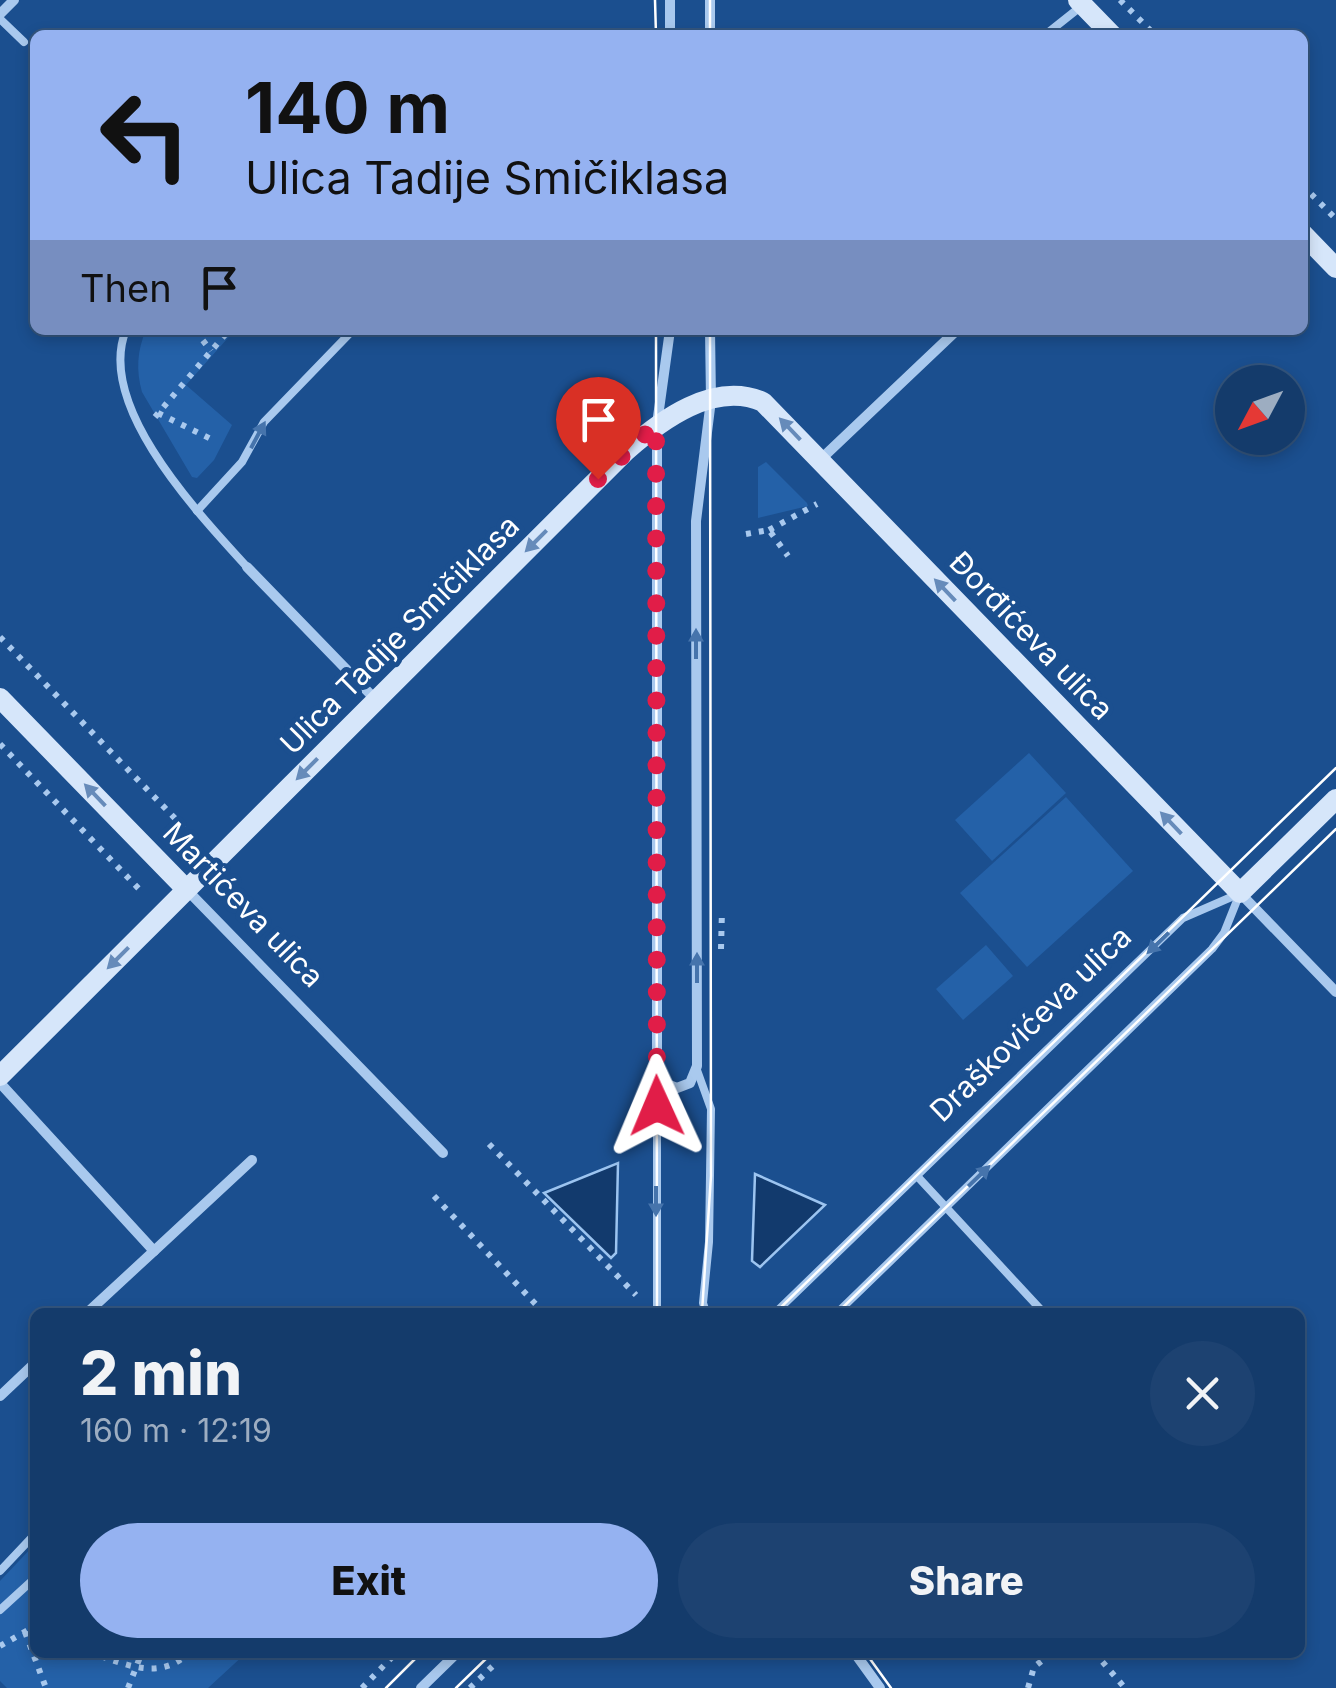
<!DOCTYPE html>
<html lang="en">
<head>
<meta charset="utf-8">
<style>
	:root { --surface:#143b6b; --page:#1d4271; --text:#f1f3f6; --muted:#9dadc1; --line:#33557e; --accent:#95b2f1 }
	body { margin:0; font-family:Inter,sans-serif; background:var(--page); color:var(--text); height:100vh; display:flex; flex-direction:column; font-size:38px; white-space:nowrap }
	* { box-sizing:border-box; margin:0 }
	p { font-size:32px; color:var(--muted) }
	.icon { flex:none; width:55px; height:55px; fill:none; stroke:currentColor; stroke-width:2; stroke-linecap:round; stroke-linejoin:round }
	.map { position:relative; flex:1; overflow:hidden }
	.side { position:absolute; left:30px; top:1308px; width:1275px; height:350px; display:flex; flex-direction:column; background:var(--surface); border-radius:15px; box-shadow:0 5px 15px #0003,0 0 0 2px var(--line) }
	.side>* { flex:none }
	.top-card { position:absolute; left:30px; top:30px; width:1278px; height:305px; border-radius:15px; box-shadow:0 5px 15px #0003,0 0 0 2px var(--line); background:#95b2f1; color:#111; overflow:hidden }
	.needle { width:65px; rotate:229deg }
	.buttons { position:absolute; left:1215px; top:365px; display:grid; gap:20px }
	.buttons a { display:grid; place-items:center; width:90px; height:90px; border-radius:50%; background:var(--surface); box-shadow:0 5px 15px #0003,0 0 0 2px var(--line); font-size:50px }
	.pin { position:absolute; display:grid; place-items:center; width:85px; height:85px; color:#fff; margin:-102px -42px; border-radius:50% 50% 50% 0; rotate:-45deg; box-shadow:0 0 10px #0007 }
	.pin .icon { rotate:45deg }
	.me { position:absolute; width:110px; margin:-55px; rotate:359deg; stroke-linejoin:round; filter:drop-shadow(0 0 8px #0008) }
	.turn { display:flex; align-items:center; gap:35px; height:210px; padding:0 50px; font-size:45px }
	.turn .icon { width:130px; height:130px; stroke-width:2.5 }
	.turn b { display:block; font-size:70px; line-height:85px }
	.then { display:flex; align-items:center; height:95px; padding:0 50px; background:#0003; gap:20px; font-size:38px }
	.round { display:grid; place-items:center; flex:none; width:105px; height:105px; border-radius:52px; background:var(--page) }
	.headline { display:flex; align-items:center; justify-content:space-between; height:170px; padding:0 50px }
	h1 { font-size:60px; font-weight:800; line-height:75px }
	.primary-button { display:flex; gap:20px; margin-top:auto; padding:20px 50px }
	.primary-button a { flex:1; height:115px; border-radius:60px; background:var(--accent); color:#111; font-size:40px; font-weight:800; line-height:115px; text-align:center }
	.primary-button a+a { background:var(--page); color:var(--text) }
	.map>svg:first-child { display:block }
	.green { fill:#2461a8 }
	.water { fill:#123a6d; stroke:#9cc4f0; stroke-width:2.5 }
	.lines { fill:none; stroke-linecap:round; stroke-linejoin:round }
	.path { stroke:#a9c9ee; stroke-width:6; stroke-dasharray:5 8; stroke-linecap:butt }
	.lane { stroke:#a9c9ee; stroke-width:8 }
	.street { stroke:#a9c9ee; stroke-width:10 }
	.secondary { stroke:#d6e6fa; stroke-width:20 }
	.tram { stroke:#fff; stroke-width:2.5 }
	.oneway { fill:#668bba }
	.oneway2 { fill:#4674ac }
	.route { stroke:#e11d48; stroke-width:18; stroke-dasharray:0 32.4 }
	.labels { text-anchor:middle; stroke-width:10; stroke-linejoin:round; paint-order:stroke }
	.street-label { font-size:30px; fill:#fff; stroke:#1b4f8f }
</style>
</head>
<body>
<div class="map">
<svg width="1336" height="1688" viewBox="0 0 1336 1688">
	<rect width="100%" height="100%" fill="#1b4f8f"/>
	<g class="green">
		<path d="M146,330H235L186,385L232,425L214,460L197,478L192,477L142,392C136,370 137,351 146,330Z"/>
		<path d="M766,462L807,503L808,506L758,518V467Z"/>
		<path d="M1029,753L1066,793L992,861L955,820Z"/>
		<path d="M1066,797L1133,871L1027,967L960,893Z"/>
		<path d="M986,945L1013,976L963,1020L936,989Z"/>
		<path d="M35,1544V1652L246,1653L208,1688H7L0,1681V1581Z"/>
	</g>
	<g class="water">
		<path d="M618,1163L616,1253L611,1258L544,1193Z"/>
		<path d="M755,1174L825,1205L760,1267L752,1261Z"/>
	</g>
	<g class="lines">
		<g class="path">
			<path d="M1120,0L1155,35"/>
			<path d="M1302,185L1336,219"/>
			<path d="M195,330L211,351"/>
			<path d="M158,413L215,441"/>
			<path d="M155,417L229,330"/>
			<path d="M769,530L817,504"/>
			<path d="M746,534L769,530L788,556"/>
			<path d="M0,637L192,836"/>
			<path d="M0,744L139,889"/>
			<path d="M721,949L722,910"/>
			<path d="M489,1144L636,1295"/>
			<path d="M434,1196L543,1312"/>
			<path d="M25,1632L46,1688"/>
			<path d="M0,1646L35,1626"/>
			<path d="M89,1652C125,1664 159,1682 190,1652"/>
			<path d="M1094,1652L1125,1688"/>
			<path d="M128,1688L142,1652"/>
			<path d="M362,1688L397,1652"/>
			<path d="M470,1688L498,1661"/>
			<path d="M1028,1688L1034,1667L1053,1652"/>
		</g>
		<g class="lane">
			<path d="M0,19L24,42"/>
			<path d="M1045,35L1079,8"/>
			<path d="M126,330C95,406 200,515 247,567"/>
			<path d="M197,511L242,462L264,422L353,330"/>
			<path d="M697,1070L711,1109L709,1242L703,1303L706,1312"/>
			<path d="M657,1073V1312"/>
			<path d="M917,1176L1043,1312"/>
			<path d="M776,1312L1183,918L1236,895"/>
			<path d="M838,1312L1212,949L1224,933L1240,893"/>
			<path d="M0,1571L35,1534"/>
			<path d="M0,1610L35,1578"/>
		</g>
		<g class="street">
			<path d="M670,0V35"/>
			<path d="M710,0V35"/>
			<path d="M0,14L14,0"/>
			<path d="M670,330L657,424V1068L664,1083L677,1088L690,1083L697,1066L696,521L711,400L710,330"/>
			<path d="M820,460L957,330"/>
			<path d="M247,567L376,700"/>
			<path d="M187,890L443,1153"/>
			<path d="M1240,893L1336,992"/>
			<path d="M0,1083L154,1251L88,1312"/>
			<path d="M154,1251L252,1160"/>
			<path d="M0,1396L35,1363"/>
			<path d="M854,1652L880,1688"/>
			<path d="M421,1688L458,1652"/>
		</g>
		<g class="secondary">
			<path d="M1078,0L1112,35"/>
			<path d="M1302,233L1336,268"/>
			<path d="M0,698L186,889"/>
			<path d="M0,1076L626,451C660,421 714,380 763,402L1240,893L1336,799"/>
		</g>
		<g class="tram">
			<path d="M655,0L656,35"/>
			<path d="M710,0V35"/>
			<path d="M656,330L657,1312"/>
			<path d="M702,1312L711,1176L710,330"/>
			<path d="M776,1312L1336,768"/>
			<path d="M838,1312L1336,829"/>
			<path d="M865,1652L891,1688"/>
			<path d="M386,1688L422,1652"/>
			<path d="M456,1688L493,1652"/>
		</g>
	</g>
	<defs><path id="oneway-solid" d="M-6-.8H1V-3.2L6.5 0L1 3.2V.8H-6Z" transform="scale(2.5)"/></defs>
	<g class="oneway">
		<use href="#oneway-solid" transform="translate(790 429) rotate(-134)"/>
		<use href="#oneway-solid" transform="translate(536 541) rotate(135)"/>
		<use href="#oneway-solid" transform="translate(945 590) rotate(-134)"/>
		<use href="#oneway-solid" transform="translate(307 769) rotate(135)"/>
		<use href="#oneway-solid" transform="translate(95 795) rotate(-134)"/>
		<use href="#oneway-solid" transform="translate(1171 823) rotate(-134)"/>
		<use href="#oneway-solid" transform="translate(118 958) rotate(135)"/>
	</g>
	<g class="oneway2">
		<use href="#oneway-solid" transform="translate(258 435) rotate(-62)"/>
		<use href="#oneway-solid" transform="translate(696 644) rotate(-90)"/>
		<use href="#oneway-solid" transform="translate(1158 943) rotate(136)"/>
		<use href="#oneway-solid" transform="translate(697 968) rotate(-90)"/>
		<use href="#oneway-solid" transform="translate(979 1176) rotate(-44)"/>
		<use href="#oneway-solid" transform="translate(656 1201) rotate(90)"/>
	</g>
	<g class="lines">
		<path class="route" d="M598,479L656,424L657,1106"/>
	</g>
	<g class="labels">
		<g class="street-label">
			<text transform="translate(400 635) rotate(-45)" y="10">Ulica Tadije Smičiklasa</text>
			<text transform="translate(1031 636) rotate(46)" y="10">Đorđićeva ulica</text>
			<text transform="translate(243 905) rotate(46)" y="10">Martićeva ulica</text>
			<text transform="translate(1031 1024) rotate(-44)" y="10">Draškovićeva ulica</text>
		</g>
	</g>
</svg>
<div class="buttons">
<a><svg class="needle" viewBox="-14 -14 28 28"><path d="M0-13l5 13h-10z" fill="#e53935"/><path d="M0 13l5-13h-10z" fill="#9dadc1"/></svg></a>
</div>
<div class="pin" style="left:598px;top:479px;background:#d93025"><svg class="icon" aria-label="arrive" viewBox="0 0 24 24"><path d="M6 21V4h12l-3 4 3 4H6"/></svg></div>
<svg class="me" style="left:657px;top:1106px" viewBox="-20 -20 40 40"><path d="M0-17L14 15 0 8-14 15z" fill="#e11d48" stroke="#fff" stroke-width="4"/></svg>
<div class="top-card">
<div class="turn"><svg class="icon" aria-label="left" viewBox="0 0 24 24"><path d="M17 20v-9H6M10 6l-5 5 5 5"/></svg><div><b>140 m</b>Ulica Tadije Smičiklasa</div></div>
<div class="then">Then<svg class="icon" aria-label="arrive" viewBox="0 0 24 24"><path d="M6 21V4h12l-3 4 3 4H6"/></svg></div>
</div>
<section class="side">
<div class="headline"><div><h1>2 min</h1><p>160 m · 12:19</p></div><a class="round"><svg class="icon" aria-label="close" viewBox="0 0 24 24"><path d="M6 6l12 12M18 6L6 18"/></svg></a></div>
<div class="primary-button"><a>Exit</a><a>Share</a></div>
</section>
</div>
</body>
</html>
